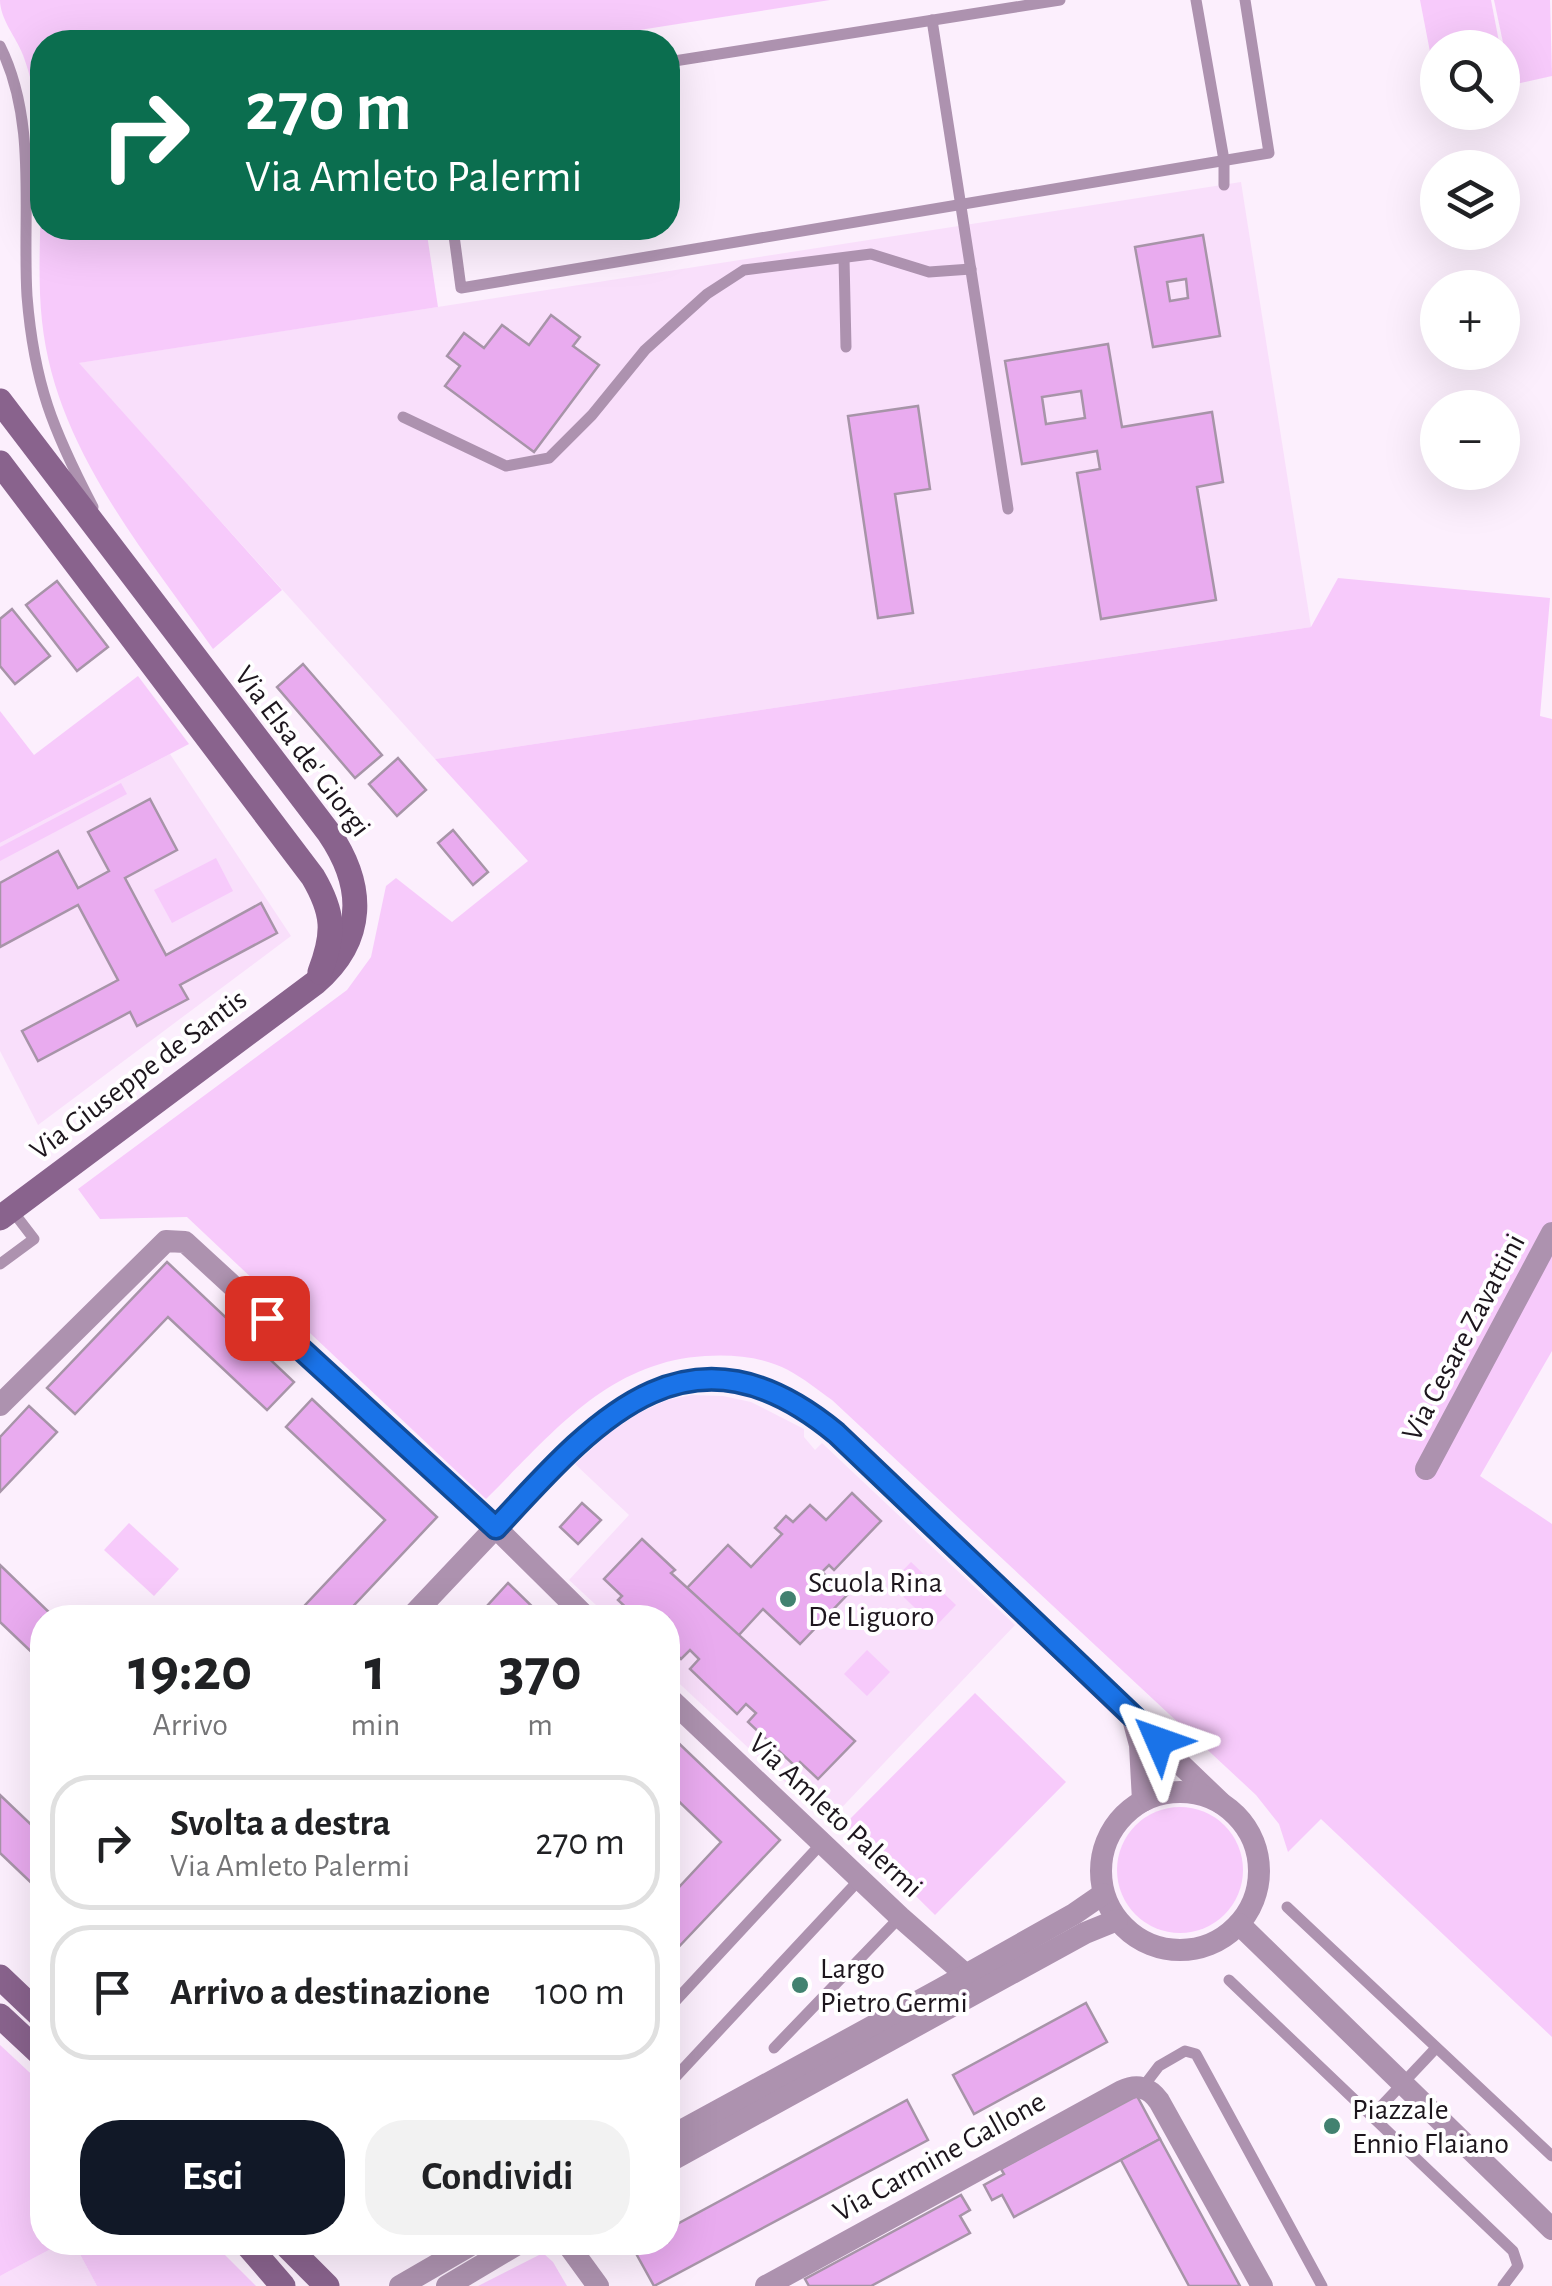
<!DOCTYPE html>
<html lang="it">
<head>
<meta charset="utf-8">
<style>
	:root { --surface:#fff; --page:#f2f2f2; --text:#202124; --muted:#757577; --line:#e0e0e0; --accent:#111827 }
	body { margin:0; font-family:"Alegreya Sans",sans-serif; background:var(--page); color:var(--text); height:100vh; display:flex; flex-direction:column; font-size:38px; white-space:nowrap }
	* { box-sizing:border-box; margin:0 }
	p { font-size:32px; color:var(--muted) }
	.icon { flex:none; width:55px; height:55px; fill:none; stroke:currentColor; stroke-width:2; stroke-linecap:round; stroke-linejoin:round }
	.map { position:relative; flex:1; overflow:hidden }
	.panel { position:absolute; left:30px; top:1605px; width:650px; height:650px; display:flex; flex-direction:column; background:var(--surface); border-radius:40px; box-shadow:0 10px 40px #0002 }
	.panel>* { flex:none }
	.banner { position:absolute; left:30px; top:30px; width:650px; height:210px; border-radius:40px; box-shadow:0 10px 40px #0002; background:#0b6e4f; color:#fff; overflow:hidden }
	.buttons { position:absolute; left:1420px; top:30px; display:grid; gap:20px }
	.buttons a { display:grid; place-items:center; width:100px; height:100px; border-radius:50%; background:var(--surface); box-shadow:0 10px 40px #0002; font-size:50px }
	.pin { position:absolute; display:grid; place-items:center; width:85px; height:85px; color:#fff; margin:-42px; border-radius:20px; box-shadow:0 5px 15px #0006 }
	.me { position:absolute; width:110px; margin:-55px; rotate:313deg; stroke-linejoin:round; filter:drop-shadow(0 0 8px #0008) }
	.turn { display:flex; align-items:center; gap:35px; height:210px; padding:0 50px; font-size:45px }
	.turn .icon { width:130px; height:130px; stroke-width:2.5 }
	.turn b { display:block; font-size:70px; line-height:85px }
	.eta { display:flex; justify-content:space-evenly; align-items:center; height:170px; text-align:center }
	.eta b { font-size:60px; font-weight:700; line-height:70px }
	.action { display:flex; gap:20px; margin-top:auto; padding:20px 50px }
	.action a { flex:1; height:115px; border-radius:40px; background:var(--accent); color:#fff; font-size:40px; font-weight:700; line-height:115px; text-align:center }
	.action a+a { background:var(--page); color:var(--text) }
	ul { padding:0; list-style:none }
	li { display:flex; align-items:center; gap:30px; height:135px; margin:0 20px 15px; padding:0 30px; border:5px solid var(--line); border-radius:40px }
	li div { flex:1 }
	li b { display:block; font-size:38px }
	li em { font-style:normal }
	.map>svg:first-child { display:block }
	.built { fill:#f9dffb }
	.green { fill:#f7cafb }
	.building { fill:#e9abef; stroke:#a794a8; stroke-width:2.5; fill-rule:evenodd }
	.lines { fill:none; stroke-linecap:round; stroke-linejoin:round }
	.lane { stroke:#ad92af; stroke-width:11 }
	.street { stroke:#ad92af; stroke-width:22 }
	.secondary { stroke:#89638d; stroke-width:25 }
	.route-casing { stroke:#114b97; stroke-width:25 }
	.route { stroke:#1a73e8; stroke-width:18 }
	.poi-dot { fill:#428270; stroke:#fff; stroke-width:4 }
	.labels { text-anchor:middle; stroke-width:8; stroke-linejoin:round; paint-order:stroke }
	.street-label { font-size:30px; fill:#1d161d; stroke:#fff }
	.poi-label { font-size:30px; fill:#1d161d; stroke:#fff; text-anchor:start }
</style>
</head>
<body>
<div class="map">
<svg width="1552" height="2286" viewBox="0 0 1552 2286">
	<rect width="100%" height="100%" fill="#fceffd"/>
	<g class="built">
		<path d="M1241,182L1311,627L435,759L78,363Z"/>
		<path d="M170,754L291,936L38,1125L0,1051V843Z"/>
		<path d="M692,1395L723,1396L751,1402L804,1429V1437L815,1450L822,1443L1015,1625L828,1822L668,1673V1618L609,1617L569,1580L629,1515L575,1464L609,1433L637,1414L667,1400Z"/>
		<path d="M62,2243H74L97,2286H0V2276Z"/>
	</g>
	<g class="green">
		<path d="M0,0H830L563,42H42V228H426L438,307L79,363L282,590L213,649C143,549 55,447 42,321C35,255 46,188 38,122C36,99 31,77 23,55C16,37 0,19 0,0Z"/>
		<path d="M1420,0H1491L1500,47L1438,48L1437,88Z"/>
		<path d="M1494,0H1550L1552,76L1512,85Z"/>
		<path d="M1338,578L1550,598L1540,716L1552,719V1351L1480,1476L1552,1524V2037L1321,1819L1288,1852L1279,1824L1256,1795L832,1400C818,1390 803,1378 788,1370C764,1357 732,1354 705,1356C607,1362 552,1434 486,1499L187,1217L100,1219L78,1189L347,990L371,957L386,886L396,878L452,922L528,861L435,759L1311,627Z"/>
		<path d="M138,676L189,744L0,843V711L34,755Z"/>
		<path d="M121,783L127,794L0,861V847Z"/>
		<path d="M216,858L233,891L172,923L154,890Z"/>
		<path d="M129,1523L179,1569L154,1596L104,1550Z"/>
		<path d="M911,1562L956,1605L935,1627L890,1584Z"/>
		<path d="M867,1650L890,1672L867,1696L844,1674Z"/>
		<path d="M975,1693L1066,1782L935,1915L844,1825Z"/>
		<circle cx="1180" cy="1870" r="63"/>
		<path d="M0,2045L42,2084V2242L62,2243L0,2276Z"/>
		<path d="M74,2243H213L256,2286H97Z"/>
		<path d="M543,2253L553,2262L567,2286H478Z"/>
	</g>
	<g class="building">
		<path d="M1203,235L1220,336L1153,347L1135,247ZM1186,279L1188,298L1170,301L1167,282Z"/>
		<path d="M551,315L580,337L573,346L599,365L534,452L445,386L460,366L447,356L464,333L484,348L502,325L529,345Z"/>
		<path d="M1108,344L1122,427L1212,412L1223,482L1197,487L1216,600L1101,619L1077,473L1100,469L1097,451L1022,464L1005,361ZM1081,391L1085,418L1046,424L1042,397Z"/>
		<path d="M918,406L930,489L895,494L913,613L878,618L848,416Z"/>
		<path d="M57,581L108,647L77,671L26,605Z"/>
		<path d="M12,609L50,656L15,684L0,666V619Z"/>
		<path d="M303,664L382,755L355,778L277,687Z"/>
		<path d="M398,758L426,790L397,816L369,784Z"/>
		<path d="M150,799L177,850L125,878L166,955L261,903L277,933L180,985L188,999L137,1026L130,1012L38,1061L22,1031L118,980L78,905L0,947V883L58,851L78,888L109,871L88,832Z"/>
		<path d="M453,830L488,872L473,885L438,843Z"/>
		<path d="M167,1262L294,1382L267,1410L168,1317L75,1414L47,1388Z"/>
		<path d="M312,1399L437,1517L342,1618H293L385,1520L286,1427Z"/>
		<path d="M29,1406L57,1432L0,1492V1437Z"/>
		<path d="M852,1493L881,1521L834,1570L829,1565L822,1572L847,1595L800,1644L763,1609L738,1636L687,1588L728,1545L751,1567L782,1534L775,1528L786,1516L793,1522L810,1505L826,1520Z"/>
		<path d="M582,1503L601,1520L578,1544L560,1527Z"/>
		<path d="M642,1539L675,1570L671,1573L855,1741L818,1779L800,1762L796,1767L748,1722L756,1713L746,1704L737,1714L690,1669L699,1659L690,1650L681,1659L668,1647V1618H637L618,1600L622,1596L604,1579Z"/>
		<path d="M0,1565L55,1618H42V1662L0,1622Z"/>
		<path d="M508,1583L544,1618H476Z"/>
		<path d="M668,1733L780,1840L671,1955L668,1952V1899L721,1842L668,1791Z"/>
		<path d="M0,1795L42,1835V1893L0,1853Z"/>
		<path d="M1086,2003L1107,2042L974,2114L953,2075Z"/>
		<path d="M1137,2096L1160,2139L1014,2217L1002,2195L992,2200L984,2185L1004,2174L1001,2169Z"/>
		<path d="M907,2100L928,2140L654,2286L633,2248L643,2242H668V2229Z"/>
		<path d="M1160,2139L1240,2286H1189L1121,2160Z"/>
		<path d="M961,2195L970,2210L960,2216L970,2233L871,2286H809L805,2279Z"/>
	</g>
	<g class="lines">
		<g class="lane">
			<path d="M1196,0L1224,160V185"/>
			<path d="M932,20L1008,509"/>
			<path d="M0,46C38,122 22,213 27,296C34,384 53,430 93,507"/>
			<path d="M668,62L1060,0"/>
			<path d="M453,228L461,288L1269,153L1245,0"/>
			<path d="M844,258L846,347"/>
			<path d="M403,417L506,466L549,458L592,415L645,350L707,294L744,270L871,254L929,272L971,269"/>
			<path d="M0,1264L34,1239L11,1209"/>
			<path d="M1287,1907L1552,2156"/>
			<path d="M1229,1980L1513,2251L1518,2266L1503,2286"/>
			<path d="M668,2009L822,1843"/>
			<path d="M774,2048L900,1917"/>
			<path d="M668,2085L860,1879"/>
			<path d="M1143,2087L1159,2066L1185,2051L1196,2054L1322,2286"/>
			<path d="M1372,2116L1436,2048"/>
		</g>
		<g class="street">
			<path d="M0,1405L166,1241L185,1242L496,1528L587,1618"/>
			<path d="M1426,1469L1552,1233"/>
			<path d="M410,1618C445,1581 480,1544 515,1507C611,1404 703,1320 835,1433L1221,1803"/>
			<path d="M668,1697L900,1917L966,1975"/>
			<path d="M1133,1719L1140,1745L1143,1801"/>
			<circle cx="1180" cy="1871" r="79"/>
			<path d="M1239,1924L1552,2229"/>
			<path d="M668,2138L941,1989L1074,1914L1103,1894"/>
			<path d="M668,2162L1085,1933L1117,1920"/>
			<path d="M566,2242L598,2286"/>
			<path d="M400,2286L476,2242"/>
			<path d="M447,2286L521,2242"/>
			<path d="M766,2286L1122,2091C1137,2084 1149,2087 1159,2101L1262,2286"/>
		</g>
		<g class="secondary">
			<path d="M0,401L329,833C365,886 366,939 315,983L0,1218"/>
			<path d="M0,463L313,877C334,913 335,933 320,972"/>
			<path d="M0,1977L42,2017"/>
			<path d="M0,2016L42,2055"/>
			<path d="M245,2242L283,2286"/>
			<path d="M283,2242L327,2286"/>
		</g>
	</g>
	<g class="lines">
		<g class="route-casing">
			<path id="route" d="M267,1318L496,1528C597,1418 689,1312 836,1433L1159,1741"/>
		</g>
		<use href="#route" class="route"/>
	</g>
	<g class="poi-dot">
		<circle cx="788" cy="1599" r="10"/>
		<circle cx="800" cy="1985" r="10"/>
		<circle cx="1332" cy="2126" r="10"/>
	</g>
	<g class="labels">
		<g class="street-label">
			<text transform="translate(303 751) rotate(53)" y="10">Via Elsa de' Giorgi</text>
			<text transform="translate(138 1074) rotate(-37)" y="10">Via Giuseppe de Santis</text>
			<text transform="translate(1463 1337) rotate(-62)" y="10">Via Cesare Zavattini</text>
			<text transform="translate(836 1815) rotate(43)" y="10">Via Amleto Palermi</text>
			<text transform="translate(939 2156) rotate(-29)" y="10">Via Carmine Gallone</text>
		</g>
		<g class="poi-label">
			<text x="808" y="1592">Scuola Rina<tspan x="808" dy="34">De Liguoro</tspan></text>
			<text x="820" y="1978">Largo<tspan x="820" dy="34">Pietro Germi</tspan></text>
			<text x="1352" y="2119">Piazzale<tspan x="1352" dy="34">Ennio Flaiano</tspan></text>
		</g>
	</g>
</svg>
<div class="buttons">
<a><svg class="icon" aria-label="search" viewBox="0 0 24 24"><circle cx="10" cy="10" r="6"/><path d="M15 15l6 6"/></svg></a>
<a><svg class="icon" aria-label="layers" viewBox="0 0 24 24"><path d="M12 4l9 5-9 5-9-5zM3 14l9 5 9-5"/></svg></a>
<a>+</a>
<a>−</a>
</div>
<div class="pin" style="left:267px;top:1318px;background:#d93025"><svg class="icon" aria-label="arrive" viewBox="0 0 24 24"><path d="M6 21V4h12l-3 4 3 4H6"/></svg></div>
<svg class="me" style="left:1159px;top:1741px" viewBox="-20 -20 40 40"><path d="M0-17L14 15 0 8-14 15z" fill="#1a73e8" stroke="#fff" stroke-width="4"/></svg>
<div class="banner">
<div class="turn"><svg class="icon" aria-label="right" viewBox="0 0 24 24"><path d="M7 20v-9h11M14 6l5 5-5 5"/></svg><div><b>270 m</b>Via Amleto Palermi</div></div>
</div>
<section class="panel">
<div class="eta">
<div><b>19:20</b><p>Arrivo</p></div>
<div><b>1</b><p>min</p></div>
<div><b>370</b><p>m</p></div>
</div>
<ul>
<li><svg class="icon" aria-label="right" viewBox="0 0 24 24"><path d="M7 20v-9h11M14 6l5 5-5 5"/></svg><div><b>Svolta a destra</b><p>Via Amleto Palermi</p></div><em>270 m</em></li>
<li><svg class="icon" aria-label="arrive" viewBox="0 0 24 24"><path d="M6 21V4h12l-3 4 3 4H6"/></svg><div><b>Arrivo a destinazione</b></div><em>100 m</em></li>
</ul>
<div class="action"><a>Esci</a><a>Condividi</a></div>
</section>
</div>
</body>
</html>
